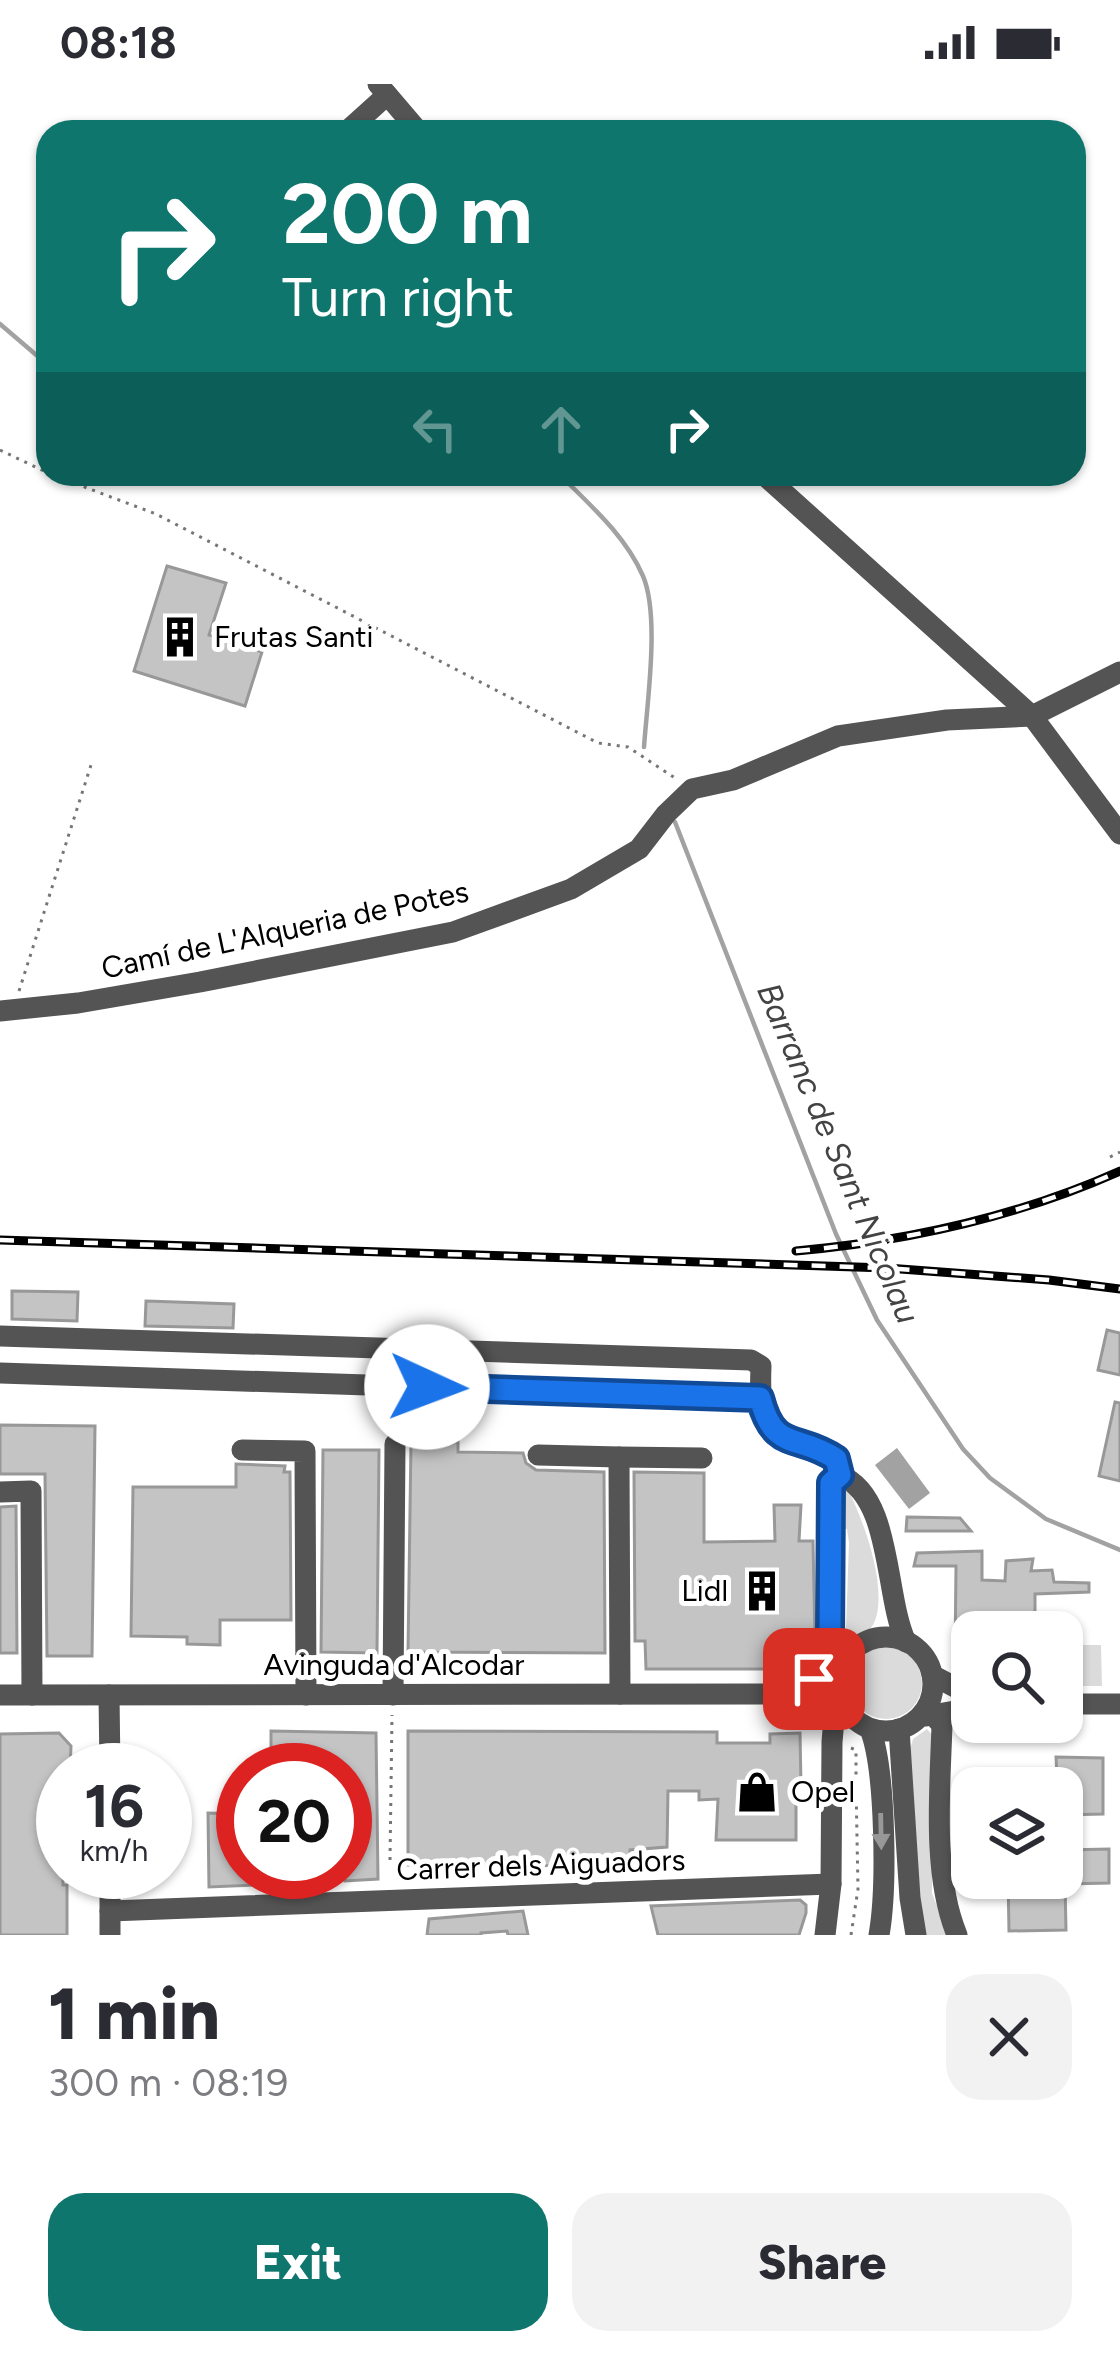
<!DOCTYPE html>
<html lang="en">
<head>
<meta charset="utf-8">
<style>
	:root { --surface:#fff; --page:#f2f2f3; --text:#2b2b33; --muted:#7c7c81; --accent:#0f766e }
	body { margin:0; font-family:Figtree,sans-serif; background:var(--page); color:var(--text); height:100vh; display:flex; flex-direction:column; font-size:45px; white-space:nowrap }
	* { box-sizing:border-box; margin:0 }
	p { font-size:39px; color:var(--muted) }
	.icon { flex:none; width:66px; height:66px; fill:none; stroke:currentColor; stroke-width:2; stroke-linecap:round; stroke-linejoin:round }
	.map { position:relative; height:1851px; overflow:hidden }
	.side { display:flex; flex-direction:column; background:var(--surface); flex:1 }
	.side>* { flex:none }
	.top-card { position:absolute; left:36px; top:36px; width:1050px; height:366px; border-radius:36px; box-shadow:0 3px 9px #0004; background:#0f766e; color:#fff; overflow:hidden }
	.tools { position:absolute; left:951px; top:1527px; display:grid; gap:24px }
	.tools a { display:grid; place-items:center; width:132px; height:132px; border-radius:24px; background:var(--surface); box-shadow:0 3px 9px #0004; font-size:60px }
	.speed { position:absolute; left:36px; top:1659px; display:flex; gap:24px; font-size:60px; font-weight:700; text-align:center }
	.speed>* { display:grid; place-content:center; width:156px; height:156px; border-radius:50%; background:var(--surface); box-shadow:0 3px 9px #0004; line-height:1 }
	.speed small { font-size:30px; font-weight:400 }
	.speed .limit { border:18px solid #d22; background:#fff; color:#111 }
	.pin { position:absolute; display:grid; place-items:center; width:102px; height:102px; color:#fff; margin:-51px; border-radius:24px; box-shadow:0 6px 18px #0006 }
	.me { position:absolute; width:132px; margin:-66px; rotate:92deg; stroke-linejoin:round; filter:drop-shadow(0 0 9px #0008) }
	.turn { display:flex; align-items:center; gap:42px; height:252px; padding:0 48px; font-size:54px }
	.turn .icon { width:156px; height:156px; stroke-width:2.5 }
	.turn b { display:block; font-size:84px; line-height:102px }
	.lanes { display:flex; align-items:center; height:114px; padding:0 48px; background:#0003; justify-content:center; gap:60px; direction:ltr }
	.lanes .off { opacity:.35 }
	.round { display:grid; place-items:center; flex:none; width:126px; height:126px; border-radius:36px; background:var(--page) }
	.headline { display:flex; align-items:center; justify-content:space-between; height:204px; padding:0 48px }
	h1 { font-size:72px; font-weight:800; line-height:90px }
	.primary-button { display:flex; gap:24px; margin-top:auto; padding:24px 48px }
	.primary-button a { flex:1; height:138px; border-radius:36px; background:var(--accent); color:#fff; font-size:48px; font-weight:800; line-height:138px; text-align:center }
	.primary-button a+a { background:var(--page); color:var(--text) }
	.status { display:flex; justify-content:space-between; align-items:center; height:84px; padding:0 60px; background:var(--surface); direction:ltr }
	.status svg { height:33px; fill:currentColor }
	.map>svg:first-child { display:block }
	.green { fill:#dbdbdb }
	.water { fill:#a2a2a2 }
	.lines { fill:none; stroke-linecap:round; stroke-linejoin:round }
	.stream { stroke:#a2a2a2; stroke-width:4.5 }
	.building { fill:#c4c4c4; stroke:#989898; stroke-width:3 }
	.path { stroke:#767676; stroke-width:3; stroke-dasharray:3 6; stroke-linecap:butt }
	.minor { stroke:#545454; stroke-width:21 }
	.rail-casing { stroke:#000; stroke-width:9 }
	.rail { stroke:#fff; stroke-width:4.5; stroke-dasharray:14; stroke-linecap:butt }
	.oneway { fill:#989898 }
	.route-casing { stroke:#114b97; stroke-width:30 }
	.route { stroke:#1a73e8; stroke-width:21 }
	.labels { text-anchor:middle; stroke-width:10; stroke-linejoin:round; paint-order:stroke }
	.poi-label { font-size:30px; fill:#000; stroke:#fff; text-anchor:start }
	.street-label { font-size:30px; fill:#000; stroke:#fff }
	.water-label { font-size:33px; font-style:italic; fill:#434343; stroke:#fff }
</style>
</head>
<body>
<div class="status"><b>08:18</b><svg viewBox="0 0 49 12"><path d="M0 12V9h3v3zM5 12V6h3v6zM10 12V3h3v9zM15 12V0h3v12zM26 1h20v11H26zM47 4h2v5h-2z"/></svg></div>
<div class="map">
<svg width="1120" height="1851" viewBox="0 0 1120 1851">
	<rect width="100%" height="100%" fill="#fff"/>
	<g class="green">
		<path d="M844,1407L849,1408C864,1437 890,1509 873,1541C867,1551 852,1558 842,1565L840,1553L846,1544L849,1459L847,1445L837,1444L840,1411Z"/>
		<path d="M1062,1561H1101L1102,1602H1062Z"/>
		<circle cx="886" cy="1599" r="36"/>
		<path d="M927,1645L933,1652L932,1809L948,1851H925L919,1822L910,1666L913,1655Z"/>
	</g>
	<path class="water" d="M897,1364L930,1409L909,1425L875,1381Z"/>
	<g class="lines">
		<g class="stream">
			<path d="M0,240L48,281"/>
			<path d="M559,390C590,421 625,451 643,492C660,532 647,619 644,663"/>
			<path d="M675,738L836,1150L877,1236L963,1365L990,1394L1046,1435L1120,1466"/>
		</g>
	</g>
	<g class="building">
		<path d="M167,482L226,499L209,551L262,568L245,622L134,587Z"/>
		<path d="M12,1207L78,1208L77,1237L12,1235Z"/>
		<path d="M146,1217L234,1220L233,1244L145,1242Z"/>
		<path d="M1107,1246L1120,1249V1291L1098,1286Z"/>
		<path d="M1115,1318L1120,1319V1397L1099,1392Z"/>
		<path d="M0,1341L95,1342L92,1572H47L45,1390H0Z"/>
		<path d="M411,1358H458V1368L523,1369L526,1379L536,1386L604,1388L605,1569L408,1568Z"/>
		<path d="M323,1366H379L377,1569L321,1568Z"/>
		<path d="M236,1380L285,1382L284,1388H290L291,1536H220V1561L187,1560V1553L131,1552L133,1403H236Z"/>
		<path d="M634,1388L704,1389V1458L775,1457L774,1421H801L799,1457H813L815,1556L810,1573L802,1581L791,1585H646L645,1557H635Z"/>
		<path d="M16,1422L17,1569H0V1423Z"/>
		<path d="M907,1433L960,1434L971,1447H906Z"/>
		<path d="M982,1467V1496L1005,1497L1006,1477L1033,1475L1031,1487L1052,1486L1054,1498L1089,1499V1508L1035,1510V1548H972V1572L955,1574L956,1482H914L917,1469Z"/>
		<path d="M271,1647L376,1649L378,1795L345,1797V1686H271Z"/>
		<path d="M408,1647L717,1648V1659H770V1650L800,1649L801,1701L796,1700V1756H716L718,1715L699,1716V1707H668L667,1763L630,1766V1782L408,1781Z"/>
		<path d="M59,1649L71,1662L70,1686H63V1801H67V1851H0V1650Z"/>
		<path d="M1056,1673L1103,1674V1730L1062,1731V1693H1057Z"/>
		<path d="M208,1729L243,1730V1788H333L334,1798L209,1803Z"/>
		<path d="M1109,1765V1799L1065,1800L1066,1846L1009,1847L1008,1794H1062V1766Z"/>
		<path d="M800,1816L806,1821V1829L799,1851H658L651,1822Z"/>
		<path d="M523,1827L528,1851H508L507,1847L481,1849V1851H427L429,1835Z"/>
	</g>
	<g class="lines">
		<g class="path">
			<path d="M0,366L48,389"/>
			<path d="M50,390L156,430L598,659L628,663L675,694"/>
			<path d="M19,907L91,681"/>
			<path d="M1110,1073L1120,1068"/>
			<path d="M851,1664L856,1666V1699L862,1698"/>
			<path d="M390,1776L392,1631"/>
			<path d="M851,1851L858,1805L856,1701"/>
		</g>
		<g class="minor">
			<path d="M378,0L419,48"/>
			<path d="M346,48L387,11"/>
			<path d="M763,390L1032,632L1120,750"/>
			<path d="M0,927L78,919L200,898L453,848L571,805L639,765L666,730L692,705L733,696L838,652L947,636L1032,632L1120,588"/>
			<path d="M0,1252L751,1276L761,1282C760,1311 758,1345 791,1356C806,1362 821,1365 835,1375L840,1391C893,1413 884,1511 906,1558"/>
			<path d="M0,1289L760,1314"/>
			<path d="M242,1366L305,1367L306,1611"/>
			<path d="M538,1371L619,1373L620,1610"/>
			<path d="M619,1373L702,1374"/>
			<path d="M840,1391L831,1399L830,1554L835,1568L845,1579"/>
			<path d="M0,1408L31,1407L32,1611"/>
			<circle cx="886" cy="1600" r="47"/>
			<path d="M932,1591L972,1612"/>
			<path d="M788,1610L831,1588L842,1585"/>
			<path d="M0,1611L788,1610L827,1624L842,1617"/>
			<path d="M109,1611L110,1686"/>
			<path d="M393,1611L395,1360"/>
			<path d="M1062,1620H1120"/>
			<path d="M933,1631L942,1641C940,1706 932,1790 957,1851"/>
			<path d="M926,1632L972,1624"/>
			<path d="M870,1645C886,1686 887,1806 879,1851"/>
			<path d="M899,1645L910,1814L916,1851"/>
			<path d="M110,1827L831,1800"/>
			<path d="M110,1851V1788"/>
			<path d="M825,1851L831,1800L832,1658L834,1635L845,1622"/>
		</g>
		<g class="rail-casing">
			<g id="rail">
				<path d="M0,1156L887,1184L1049,1196L1120,1205"/>
				<path d="M796,1167C908,1157 1017,1133 1120,1087"/>
			</g>
		</g>
		<use href="#rail" class="rail"/>
	</g>
	<defs><path id="oneway-solid" d="M-6-.8H1V-3.2L6.5 0L1 3.2V.8H-6Z" transform="scale(3)"/></defs>
	<use class="oneway" href="#oneway-solid" transform="translate(881 1747) rotate(89)"/>
	<g class="lines">
		<g class="route-casing">
			<path id="route" d="M427,1303L760,1314C774,1369 798,1349 836,1375L840,1391L831,1399L830,1554L824,1577L814,1595"/>
		</g>
		<use href="#route" class="route"/>
	</g>
	<defs>
		<g id="building-bare" transform="scale(3.24)"><path d="M-4-6H4V6H1V3H-1V6H-4ZM-2.5-4.3h1.7v1.8h-1.7ZM.8-4.3h1.7v1.8H.8ZM-2.5-1h1.7V.8h-1.7ZM.8-1h1.7V.8H.8Z" fill="#000" stroke="#fff" stroke-width="2.5" paint-order="stroke"/></g>
		<g id="shop-bare" transform="scale(3.24)"><path d="M-5-2.5h2.3a2.7 3.5 0 0 1 5.4 0H5L5.5 6h-11ZM-1.5-2.5h3a1.5 2.3 0 0 0-3 0Z" fill="#000" stroke="#fff" stroke-width="2.5" paint-order="stroke"/></g>
	</defs>
	<g fill-rule="evenodd">
		<use href="#building-bare" x="180" y="553"/>
		<use href="#building-bare" x="762" y="1507"/>
		<use href="#shop-bare" x="757" y="1708"/>
	</g>
	<g class="labels">
		<g class="poi-label">
			<text x="214" y="563">Frutas Santi</text>
			<text x="728" y="1517" text-anchor="end">Lidl</text>
			<text x="791" y="1718">Opel</text>
		</g>
		<g class="street-label">
			<text transform="translate(285 846) rotate(-12)" y="10">Camí de L'Alqueria de Potes</text>
			<text x="394" y="1591">Avinguda d'Alcodar</text>
			<text transform="translate(541 1781) rotate(-2)" y="10">Carrer dels Aiguadors</text>
		</g>
		<g class="water-label">
			<text transform="translate(839 1069) rotate(67)" y="12">Barranc de Sant Nicolau</text>
		</g>
	</g>
</svg>
<div class="tools">
<a><svg class="icon" aria-label="search" viewBox="0 0 24 24"><circle cx="10" cy="10" r="6"/><path d="M15 15l6 6"/></svg></a>
<a><svg class="icon" aria-label="layers" viewBox="0 0 24 24"><path d="M12 4l9 5-9 5-9-5zM3 14l9 5 9-5"/></svg></a>
</div>
<div class="speed"><div>16<small>km/h</small></div><div class="limit">20</div></div>
<div class="pin" style="left:814px;top:1595px;background:#d93025"><svg class="icon" aria-label="arrive" viewBox="0 0 24 24"><path d="M6 21V4h12l-3 4 3 4H6"/></svg></div>
<svg class="me" style="left:427px;top:1303px" viewBox="-20 -20 40 40"><circle r="19" fill="#fff"/><path d="M0-13L10 11 0 6-10 11z" fill="#1a73e8"/></svg>
<div class="top-card">
<div class="turn"><svg class="icon" aria-label="right" viewBox="0 0 24 24"><path d="M7 20v-9h11M14 6l5 5-5 5"/></svg><div><b>200 m</b>Turn right</div></div>
<div class="lanes"><svg class="icon off" aria-label="left" viewBox="0 0 24 24"><path d="M17 20v-9H6M10 6l-5 5 5 5"/></svg><svg class="icon off" aria-label="ahead" viewBox="0 0 24 24"><path d="M12 20V5M6 11l6-6 6 6"/></svg><svg class="icon" aria-label="right" viewBox="0 0 24 24"><path d="M7 20v-9h11M14 6l5 5-5 5"/></svg></div>
</div>
</div>
<section class="side">
<div class="headline"><div><h1>1 min</h1><p>300 m · 08:19</p></div><a class="round"><svg class="icon" aria-label="close" viewBox="0 0 24 24"><path d="M6 6l12 12M18 6L6 18"/></svg></a></div>
<div class="primary-button"><a>Exit</a><a>Share</a></div>
</section>
</body>
</html>
